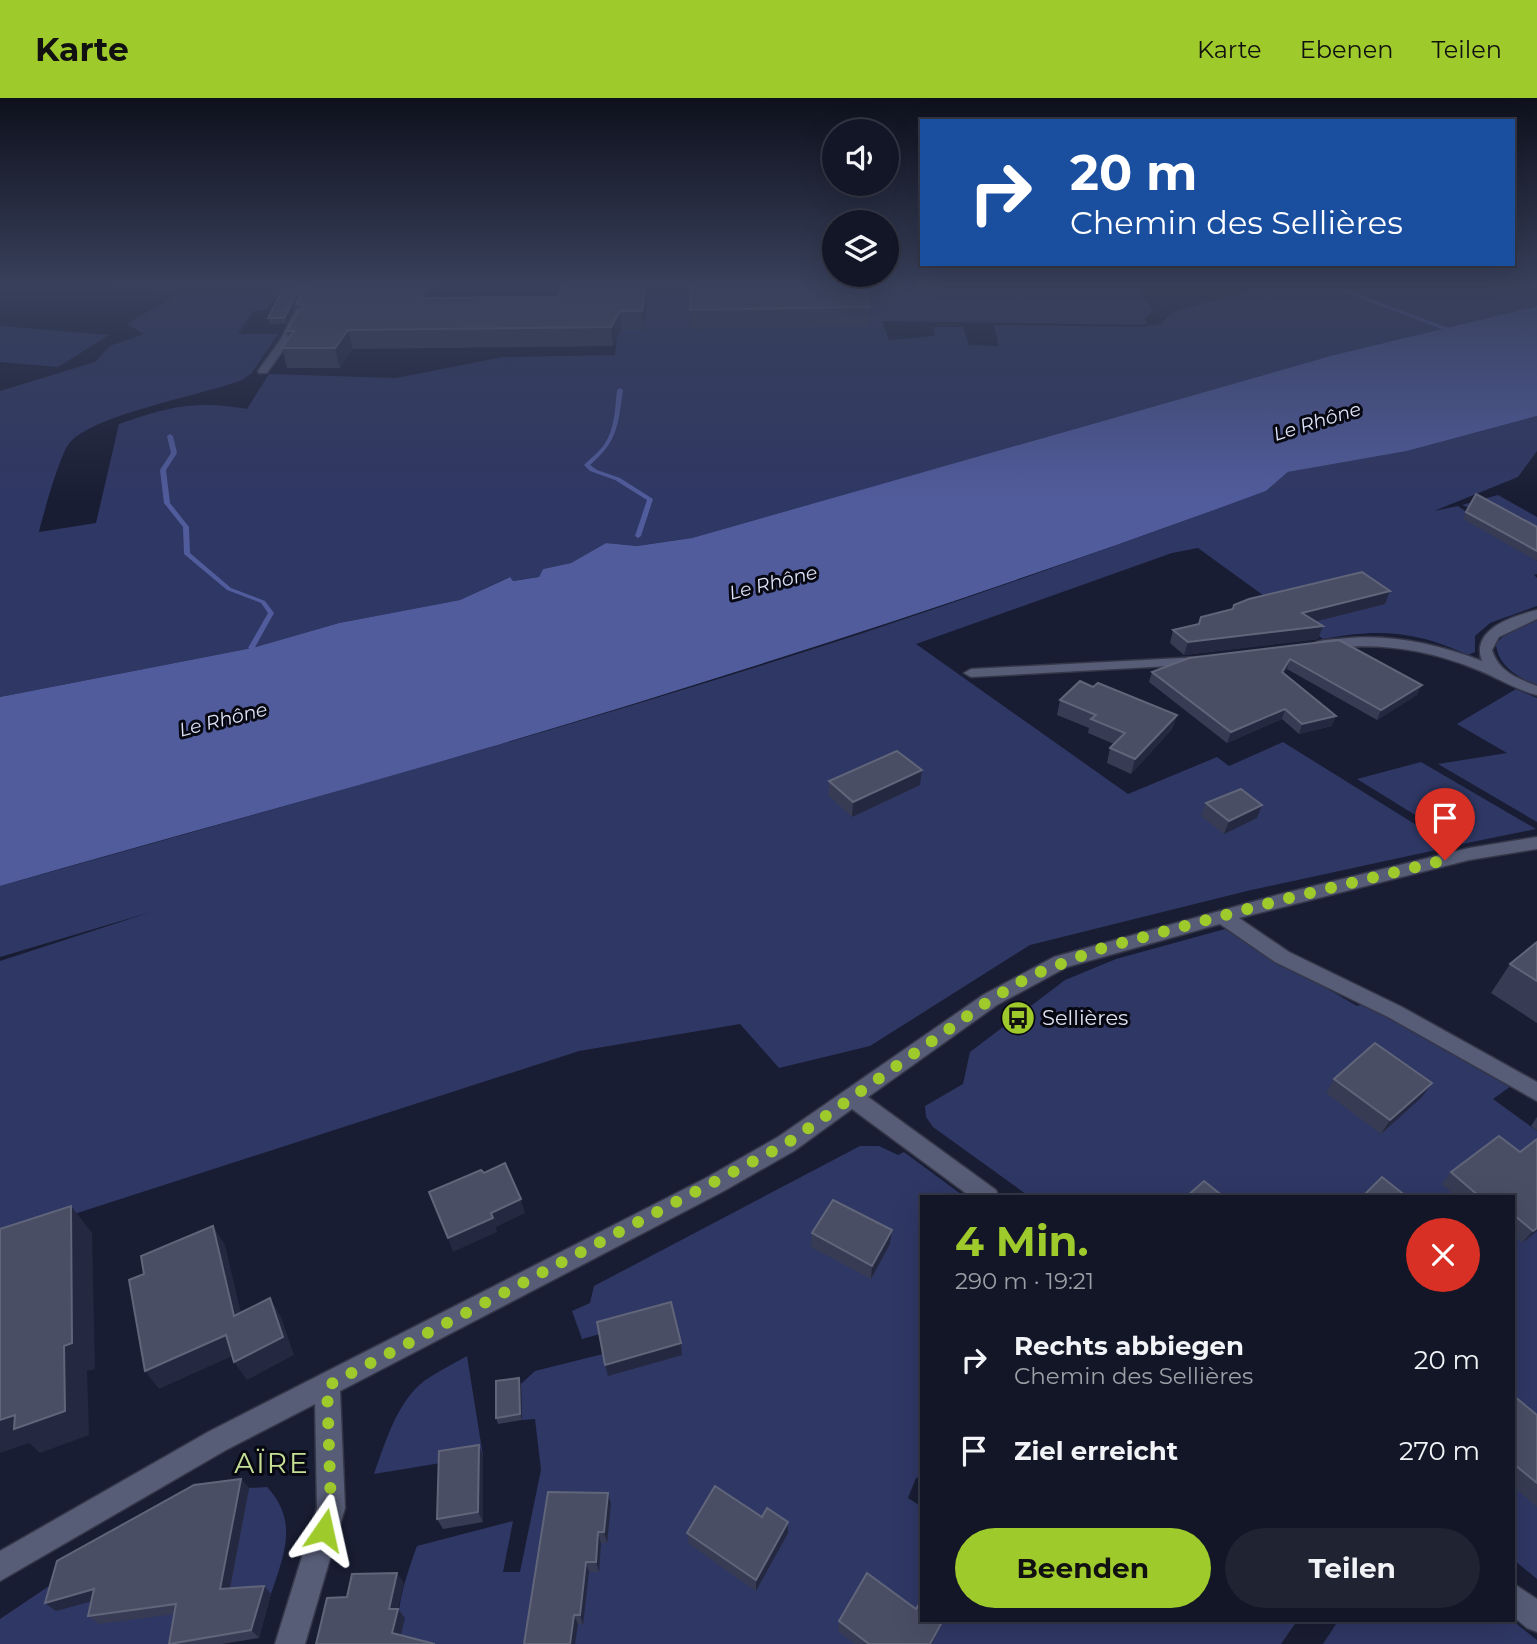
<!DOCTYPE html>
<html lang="de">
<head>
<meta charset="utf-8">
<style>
	:root { --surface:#131626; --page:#202332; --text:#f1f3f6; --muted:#9d9fa7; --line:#323543; --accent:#9fca2c }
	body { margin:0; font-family:Montserrat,sans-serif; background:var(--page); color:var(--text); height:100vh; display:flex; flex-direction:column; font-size:26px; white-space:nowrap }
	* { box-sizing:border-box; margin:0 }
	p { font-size:23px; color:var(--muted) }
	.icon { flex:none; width:38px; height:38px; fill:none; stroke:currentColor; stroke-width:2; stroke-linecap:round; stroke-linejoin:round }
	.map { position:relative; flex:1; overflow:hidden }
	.drawer { position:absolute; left:920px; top:1097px; width:595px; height:427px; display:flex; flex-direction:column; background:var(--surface); border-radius:0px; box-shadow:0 7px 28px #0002,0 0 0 2px var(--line) }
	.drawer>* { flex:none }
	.banner { position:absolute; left:920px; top:21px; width:595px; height:147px; border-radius:0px; box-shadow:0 7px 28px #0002,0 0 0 2px var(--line); background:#1a4fa0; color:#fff; overflow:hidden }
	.tools { position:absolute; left:822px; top:21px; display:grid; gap:14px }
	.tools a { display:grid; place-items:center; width:77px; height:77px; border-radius:50%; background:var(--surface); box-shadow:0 7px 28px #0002,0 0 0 2px var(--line); font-size:35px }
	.pin { position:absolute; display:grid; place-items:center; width:60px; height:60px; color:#fff; margin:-72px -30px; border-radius:50% 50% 50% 0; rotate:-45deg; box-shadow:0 0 7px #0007 }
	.pin .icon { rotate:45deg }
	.me { position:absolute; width:77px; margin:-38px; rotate:11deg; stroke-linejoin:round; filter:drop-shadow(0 0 5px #0008) }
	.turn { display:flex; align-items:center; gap:24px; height:147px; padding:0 35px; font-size:32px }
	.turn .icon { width:91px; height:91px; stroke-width:2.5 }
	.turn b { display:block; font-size:49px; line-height:60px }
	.round { display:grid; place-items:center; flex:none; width:74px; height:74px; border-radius:37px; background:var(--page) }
	.headline { display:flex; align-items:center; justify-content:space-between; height:119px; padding:0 35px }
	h1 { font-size:42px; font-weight:700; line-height:52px; color:var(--accent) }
	.cta { display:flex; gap:14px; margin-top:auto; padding:14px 35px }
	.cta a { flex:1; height:80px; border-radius:42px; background:var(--accent); color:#111; font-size:28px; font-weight:700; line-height:80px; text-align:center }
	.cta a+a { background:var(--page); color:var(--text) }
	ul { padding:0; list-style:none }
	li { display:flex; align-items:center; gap:21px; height:91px; padding:0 35px }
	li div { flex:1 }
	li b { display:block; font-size:26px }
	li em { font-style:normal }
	header { display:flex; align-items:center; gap:42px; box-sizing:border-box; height:98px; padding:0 35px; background:var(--accent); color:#111 }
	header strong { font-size:33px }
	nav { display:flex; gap:38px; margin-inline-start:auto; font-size:24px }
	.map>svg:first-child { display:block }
	.green { fill:#2f3764 }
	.water { fill:#515c9d }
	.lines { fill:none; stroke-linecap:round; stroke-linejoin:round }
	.stream { fill:#515c9d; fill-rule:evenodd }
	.minor-casing { stroke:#353749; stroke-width:3 }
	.minor { fill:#575d77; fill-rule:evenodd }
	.wall { fill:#373c54 }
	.shaded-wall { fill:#242840 }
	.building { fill:#494e65; stroke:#60657a; stroke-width:2 }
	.route { stroke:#9fca2c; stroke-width:12; stroke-dasharray:0 21.6 }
	.labels { text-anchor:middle; stroke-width:6; stroke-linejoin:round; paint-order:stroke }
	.far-water-label { font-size:19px; font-style:italic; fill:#dee3f7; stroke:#070812 }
	.poi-label { font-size:21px; fill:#dde1f0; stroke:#070812; text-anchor:start }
	.near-neighbourhood-label { font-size:28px; letter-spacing:2px; fill:#c5df96; stroke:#070812 }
</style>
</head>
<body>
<header>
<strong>Karte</strong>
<nav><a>Karte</a><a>Ebenen</a><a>Teilen</a></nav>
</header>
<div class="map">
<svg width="1537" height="1546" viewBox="0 0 1537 1546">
	<rect width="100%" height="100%" fill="#191d33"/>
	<g class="green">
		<path d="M87,187H296L300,194L280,195L265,212L253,213L238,236H278L252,275L242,282C204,297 88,317 68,347C59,360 43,417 39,434L96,425L119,326C169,309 194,302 247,311L269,276L396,280L503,259L615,257L622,187H1143L1138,189L1153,214L1145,220L1147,225L1142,227L882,223L889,242L935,238L934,229H963L969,247L999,248L994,227L1144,229L1161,226L1172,214L1271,187H1537V208L1334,257L692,440L637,448L606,445L571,465L543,471L539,479L512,483L509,479L460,502L339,525L252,550L0,599V293L95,264L110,248L144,236L127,226L179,195Z"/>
		<path d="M0,228L109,237L58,269L0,264Z"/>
		<path d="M1537,318V353L1518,379L1434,413L1458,408L1537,463V476L1534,477L1537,480V508L1490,525L1475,538V554L1468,557C1417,533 1378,530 1323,541L1198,450L1172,455L916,546L1128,696L1217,659L1229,668L1283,644L1434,738L1436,752L1247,793L1030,847L870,948L779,970L740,926L579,953L0,1140V863L151,814L0,859V788C288,707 578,628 863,535C998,490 1132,442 1266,393L1288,374L1407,353Z"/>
		<path d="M1498,397L1537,419V439L1462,407Z"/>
		<path d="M1537,522V588C1518,579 1497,568 1496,545L1507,535Z"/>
		<path d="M1516,591L1537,600V724L1438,666L1507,655L1457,626Z"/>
		<path d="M1421,664L1536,731L1462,746L1357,681Z"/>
		<path d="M1225,831L1357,908L1364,906L1514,986L1493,1001L1537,1033V1481L1514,1462V1099H1030L933,1029L926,1019L925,1008L963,986L970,954L1065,882L1116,861Z"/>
		<path d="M860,1048H879L898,1057L904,1054L965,1099H922V1378L916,1380L908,1400L922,1409V1522L1297,1523L1281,1546H398C395,1511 405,1481 417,1448L513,1423L503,1474H520L541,1372L535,1321L522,1322L521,1286L535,1273L603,1256L600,1236L582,1241L572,1213L590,1205L594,1188Z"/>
		<path d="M467,1258L483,1358L374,1376C385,1345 397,1304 424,1283C437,1274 453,1266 467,1258Z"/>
		<path d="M267,1389C299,1423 284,1457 271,1496L228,1500L249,1390Z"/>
		<path d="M67,1476L104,1500L186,1514L180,1546H0V1521Z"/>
		<path d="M1338,1523H1513L1537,1542V1546H1323Z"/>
	</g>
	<path class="water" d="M1537,208V318L1407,353L1288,374L1266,393C1009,488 750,572 487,650C326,698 162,741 0,788V599L252,550L339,525L460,502L510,479L513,483L539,479L543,471L571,465L606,445L637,448L692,440L1334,257Z"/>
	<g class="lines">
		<g class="stream">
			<path d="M1343,191L1454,232V233L1450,234L1341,193Z"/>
			<path d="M620,290L623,292C618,327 618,343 590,367L597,372L620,380L653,401L641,438L638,440L635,438L647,402L615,382L590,373L584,367C591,360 598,355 604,347C615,331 615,310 617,292Z"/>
			<path d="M170,336L173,338L177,355L166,372L170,405L189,429L190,455L231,490L265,503L274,515L254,551L252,552L248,550L268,515L261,505L227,492L184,456L183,429L164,405L160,372L171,355L167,338Z"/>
		</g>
		<g class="minor-casing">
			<g id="minor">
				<path d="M299,187H307L311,197L291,241L267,275H259L258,273L281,241L303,197Z"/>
				<path d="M1537,512V521L1499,539L1492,552C1499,574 1517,580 1537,588V597C1516,592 1498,580 1478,572C1424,550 1376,544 1319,551L1312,547C1319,541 1329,542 1338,541C1388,535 1435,545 1482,563C1470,531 1513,518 1537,512Z"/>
				<path d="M1201,559L1206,560V566L971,579L964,575L971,571Z"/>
				<path d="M1537,739V751L1469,762L1239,820L1289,854L1402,909L1537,984V1003L1388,919L1275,864L1220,826L1067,869L997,907L868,999L996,1092L999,1099H971L852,1011L794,1053L722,1094L340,1293L345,1410L305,1546H275L317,1410L315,1306L226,1352L0,1483V1453L208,1334L706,1080L778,1039L983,897L1054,859L1277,797L1469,750Z"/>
				<path d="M1514,1486L1537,1501V1534L1527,1530L1514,1519Z"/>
			</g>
		</g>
		<use href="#minor" class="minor"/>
	</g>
	<g class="wall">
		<path d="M650,187L643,232H621L613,248L353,251L340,270H287L282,250L288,241L286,233L298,214L296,206L434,200L559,199Z"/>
		<path d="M299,191L300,197L286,225L270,226L268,220Z"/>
		<path d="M870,209L869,228L691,231L690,212Z"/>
		<path d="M1466,414L1537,429V463L1463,421Z"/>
		<path d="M1390,493L1385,506L1316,523L1323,528L1318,541L1184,557L1170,545L1173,532L1199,526Z"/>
		<path d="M1339,542L1417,597L1377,622L1287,571L1284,575L1332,628L1299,636L1282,621L1227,645L1149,584L1152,574Z"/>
		<path d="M1060,602L1177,617L1172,631L1131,676L1107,665L1110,650L1114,646L1088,635L1089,630L1057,617Z"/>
		<path d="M829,683L920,687L852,719L829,698Z"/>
		<path d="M1206,705L1262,707L1257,720L1224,736L1201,718Z"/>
		<path d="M1537,844V925L1491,895L1510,866Z"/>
		<path d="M1334,981L1422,999L1381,1036L1326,995Z"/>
		<path d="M1537,1019V1033L1531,1028Z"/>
		<path d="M1537,1041V1133L1522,1145L1514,1138V1099H1456L1442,1086L1451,1074L1520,1054Z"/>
		<path d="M892,1132L890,1146L871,1181L811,1149L812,1135Z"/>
		<path d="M521,1286L522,1322L498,1326L496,1320Z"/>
		<path d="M1514,1298L1537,1317V1409L1514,1389Z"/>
		<path d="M479,1347L483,1358V1424L443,1431L437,1421Z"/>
		<path d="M241,1381L249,1390L230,1491L264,1488L271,1496L259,1540L222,1546H169L175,1516L99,1526L88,1518L91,1503L56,1513Z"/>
		<path d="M608,1395L611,1406L607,1445H601L599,1474H589L583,1527L578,1526L524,1546Z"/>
		<path d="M762,1419L788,1435L756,1493L689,1446L687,1435Z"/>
		<path d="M916,1511L941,1528L932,1546H855L838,1533L839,1523Z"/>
	</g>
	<g class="shaded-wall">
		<path d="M427,187H440L424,219L421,200Z"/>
		<path d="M646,187H650L643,232L642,213Z"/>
		<path d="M299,191L300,197L286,225L284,220Z"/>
		<path d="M620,213L621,232L613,248L611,229Z"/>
		<path d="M348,232L353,251L340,270L335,250Z"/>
		<path d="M1390,493L1385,506L1298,528L1302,515Z"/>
		<path d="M1323,528L1318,541L1184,557L1188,544Z"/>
		<path d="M1290,561L1287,571L1278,584L1282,574Z"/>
		<path d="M1422,587L1417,597L1377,622L1381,612Z"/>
		<path d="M1285,611L1282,621L1227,645L1231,634Z"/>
		<path d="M1177,617L1172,631L1131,676L1135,661Z"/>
		<path d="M1336,618L1332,628L1299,636L1302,626Z"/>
		<path d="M922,672L920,687L852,719L853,704Z"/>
		<path d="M1262,707L1257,720L1224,736L1229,723Z"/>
		<path d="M1432,985L1422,999L1381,1036L1390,1022Z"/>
		<path d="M521,1101L525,1115L496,1129L497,1134L453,1154L448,1140L491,1115Z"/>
		<path d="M71,1108L92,1135L95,1271L87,1273L89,1337L40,1355L29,1345L0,1355V1322Z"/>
		<path d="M213,1128L225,1147L246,1236L234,1218Z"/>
		<path d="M1537,1130V1133L1522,1145L1533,1133Z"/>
		<path d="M892,1132L890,1146L871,1181L872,1168Z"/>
		<path d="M270,1200L281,1219L294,1257L247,1282L234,1264Z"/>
		<path d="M226,1237L239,1255L159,1291L145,1273Z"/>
		<path d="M681,1245L682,1257L608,1278L605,1267Z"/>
		<path d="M519,1280L521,1286L522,1322L520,1316Z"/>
		<path d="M479,1347L483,1358V1424L478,1414Z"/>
		<path d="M241,1381L249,1390L228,1500L220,1491Z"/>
		<path d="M608,1395L611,1406L607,1445L604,1434Z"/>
		<path d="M788,1424V1435L756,1493V1482Z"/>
		<path d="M598,1434L601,1445L599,1474L596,1464Z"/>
		<path d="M586,1464L589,1474L583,1527L580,1517Z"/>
		<path d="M397,1475L404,1485L398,1511L405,1520L399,1544L392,1535L389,1511Z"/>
		<path d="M264,1488L271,1496L259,1540L251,1532Z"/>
		<path d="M94,1491L104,1500L56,1513L45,1505Z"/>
		<path d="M574,1517L578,1526L575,1546H570Z"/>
		<path d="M943,1522L932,1546H930Z"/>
	</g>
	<g class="building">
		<path d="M305,187H427L421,200L559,199L562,187H646L642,213H620L611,229L348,232L335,250H282L294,233H286L304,206H296Z"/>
		<path d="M691,187H864L870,209L690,212Z"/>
		<path d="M283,191H299L284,220H268Z"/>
		<path d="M1476,396L1537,429V453L1466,414Z"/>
		<path d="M1362,474L1390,493L1302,515L1323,528L1188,544L1173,532L1199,526L1201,519L1233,511L1234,507L1249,501Z"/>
		<path d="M1339,542L1422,587L1381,612L1290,561L1282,574L1336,618L1302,626L1285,611L1231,634L1152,574L1189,560Z"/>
		<path d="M1080,583L1093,589L1098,585L1177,617L1135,661L1110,650L1125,635L1091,621L1096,617L1060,602Z"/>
		<path d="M897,653L922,672L853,704L829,683Z"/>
		<path d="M1241,691L1262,707L1229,723L1206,705Z"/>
		<path d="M1537,844V883L1510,866Z"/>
		<path d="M1375,945L1432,985L1390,1022L1334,981Z"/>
		<path d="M1499,1038L1520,1054L1537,1041V1130L1533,1133L1514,1117V1099H1480L1451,1074Z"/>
		<path d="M505,1065L521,1101L491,1115L493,1120L448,1140L429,1094L481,1072L484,1075Z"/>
		<path d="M1382,1079L1407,1099H1366L1364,1097Z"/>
		<path d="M1204,1083L1224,1099H1186Z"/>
		<path d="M833,1102L892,1132L872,1168L812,1135Z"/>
		<path d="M71,1108L72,1245L64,1248L65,1313L14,1331L15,1317L0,1322V1131Z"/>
		<path d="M213,1128L234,1218L270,1200L283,1239L234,1264L226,1237L145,1273L129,1182L144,1176L141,1158Z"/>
		<path d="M671,1204L681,1245L605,1267L597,1224Z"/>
		<path d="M519,1280L520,1316L496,1320V1283Z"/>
		<path d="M1514,1298L1537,1317V1385L1515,1367L1514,1368Z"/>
		<path d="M479,1347L478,1414L437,1421L439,1353Z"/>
		<path d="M241,1381L220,1491L264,1488L251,1532L169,1546L176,1506L88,1518L94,1491L45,1505L57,1463L194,1387Z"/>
		<path d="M715,1388L762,1419L767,1410L788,1424L756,1482L687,1435Z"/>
		<path d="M548,1394L608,1395L604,1434H598L596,1464H586L580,1517H574L570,1546H524Z"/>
		<path d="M397,1475L389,1511H398L392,1535L435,1546H316L327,1500L347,1499L352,1476Z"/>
		<path d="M867,1475L916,1511L922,1501V1522H943L930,1546H869L839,1523Z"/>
	</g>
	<linearGradient id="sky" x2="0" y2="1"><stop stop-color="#0e101c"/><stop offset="0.46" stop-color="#38405b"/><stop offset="1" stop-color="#38405b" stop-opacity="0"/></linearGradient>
	<rect width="1537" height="404" fill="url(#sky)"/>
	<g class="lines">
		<path class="route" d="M324,1432L331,1410L327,1288L786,1046L990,902L1030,878L1099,851L1277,803L1445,762"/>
	</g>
	<defs>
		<g id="bus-disc" transform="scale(1.75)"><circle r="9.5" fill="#9fca2c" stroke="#070812"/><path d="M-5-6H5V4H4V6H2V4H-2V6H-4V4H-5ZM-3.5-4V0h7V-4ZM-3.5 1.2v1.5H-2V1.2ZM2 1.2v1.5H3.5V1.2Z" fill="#111"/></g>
	</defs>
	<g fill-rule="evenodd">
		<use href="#bus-disc" x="1018" y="920"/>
	</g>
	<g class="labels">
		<g class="far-water-label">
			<text transform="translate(1317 323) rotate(-17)" y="7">Le Rhône</text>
			<text transform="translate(773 484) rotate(-14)" y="7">Le Rhône</text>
			<text transform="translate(223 621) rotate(-14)" y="7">Le Rhône</text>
		</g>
		<g class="poi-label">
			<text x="1042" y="927">Sellières</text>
		</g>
		<g class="near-neighbourhood-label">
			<text x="272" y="1375">AÏRE</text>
		</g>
	</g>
</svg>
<div class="tools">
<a><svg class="icon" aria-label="sound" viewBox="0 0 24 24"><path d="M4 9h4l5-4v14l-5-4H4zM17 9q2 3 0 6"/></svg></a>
<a><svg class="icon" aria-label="layers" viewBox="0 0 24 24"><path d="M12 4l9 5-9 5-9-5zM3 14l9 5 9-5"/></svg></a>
</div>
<div class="pin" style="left:1445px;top:762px;background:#d93025"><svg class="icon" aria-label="arrive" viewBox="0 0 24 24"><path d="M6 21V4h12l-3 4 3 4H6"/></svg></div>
<svg class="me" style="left:324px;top:1432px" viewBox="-20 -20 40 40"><path d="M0-17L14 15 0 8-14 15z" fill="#9fca2c" stroke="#fff" stroke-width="4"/></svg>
<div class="banner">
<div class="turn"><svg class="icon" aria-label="right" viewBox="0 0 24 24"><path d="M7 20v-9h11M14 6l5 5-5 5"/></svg><div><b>20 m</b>Chemin des Sellières</div></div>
</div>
<section class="drawer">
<div class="headline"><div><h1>4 Min.</h1><p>290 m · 19:21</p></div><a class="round" style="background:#d93025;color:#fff"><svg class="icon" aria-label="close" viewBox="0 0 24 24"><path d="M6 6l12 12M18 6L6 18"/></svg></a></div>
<ul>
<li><svg class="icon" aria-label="right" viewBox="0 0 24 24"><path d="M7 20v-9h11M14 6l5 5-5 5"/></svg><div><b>Rechts abbiegen</b><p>Chemin des Sellières</p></div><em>20 m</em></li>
<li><svg class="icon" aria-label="arrive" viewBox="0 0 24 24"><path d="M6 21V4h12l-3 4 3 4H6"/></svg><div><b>Ziel erreicht</b></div><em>270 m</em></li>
</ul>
<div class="cta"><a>Beenden</a><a>Teilen</a></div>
</section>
</div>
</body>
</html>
